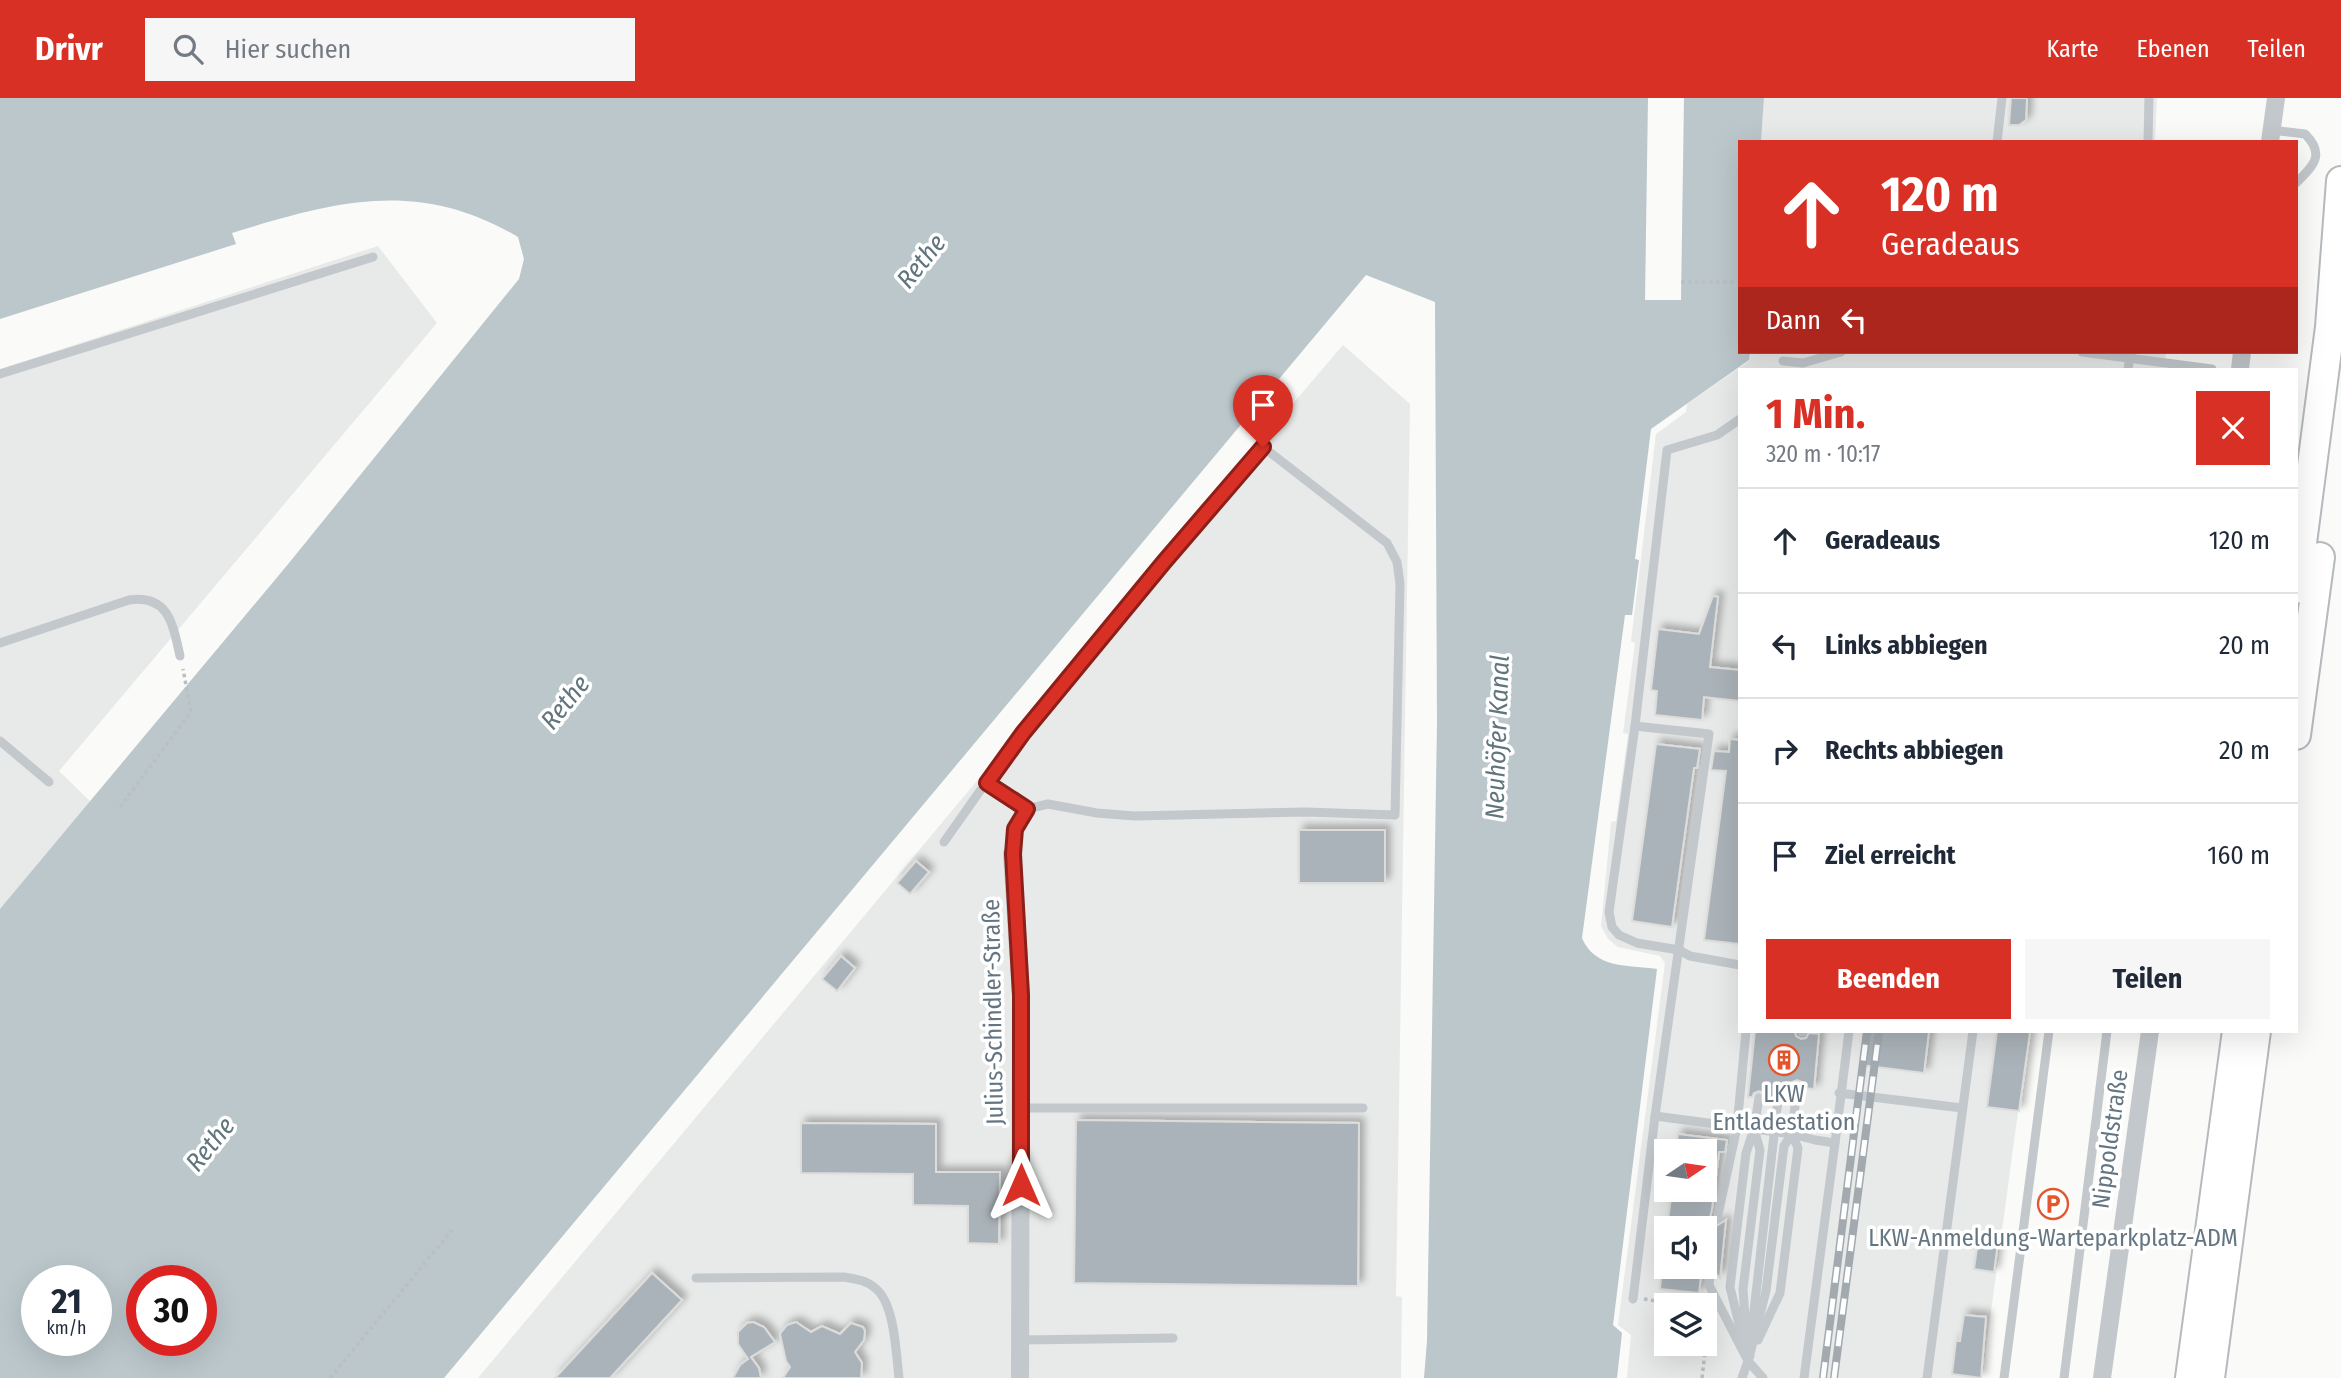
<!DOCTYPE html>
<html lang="de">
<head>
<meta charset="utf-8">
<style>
	:root { --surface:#fff; --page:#f6f6f7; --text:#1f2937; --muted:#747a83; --line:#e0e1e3; --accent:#d93025 }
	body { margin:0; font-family:"Fira Sans Condensed",sans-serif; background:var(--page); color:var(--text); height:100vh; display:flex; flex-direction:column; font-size:26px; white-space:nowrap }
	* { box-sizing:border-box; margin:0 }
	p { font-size:23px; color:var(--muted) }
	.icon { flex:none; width:38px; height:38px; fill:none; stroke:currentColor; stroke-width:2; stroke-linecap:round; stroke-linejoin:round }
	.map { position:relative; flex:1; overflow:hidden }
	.sheet { position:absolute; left:1738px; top:270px; width:560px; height:665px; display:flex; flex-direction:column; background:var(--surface); border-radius:0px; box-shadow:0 7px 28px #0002 }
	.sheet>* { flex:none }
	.banner { position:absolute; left:1738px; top:42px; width:560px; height:214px; border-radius:0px; box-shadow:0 7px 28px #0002; background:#d93025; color:#fff; overflow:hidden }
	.needle { width:46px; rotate:77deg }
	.tools { position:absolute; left:1654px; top:1041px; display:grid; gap:14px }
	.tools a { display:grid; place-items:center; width:63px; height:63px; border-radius:0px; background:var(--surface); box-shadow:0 7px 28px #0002; font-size:35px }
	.speed { position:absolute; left:21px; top:1167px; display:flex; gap:14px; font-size:35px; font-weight:700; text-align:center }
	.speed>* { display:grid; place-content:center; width:91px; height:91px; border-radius:50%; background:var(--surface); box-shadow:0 7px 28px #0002; line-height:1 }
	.speed small { font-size:18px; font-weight:400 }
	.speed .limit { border:10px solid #d22; background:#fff; color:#111 }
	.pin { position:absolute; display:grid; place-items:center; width:60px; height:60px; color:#fff; margin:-72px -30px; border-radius:50% 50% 50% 0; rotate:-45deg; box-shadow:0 0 7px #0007 }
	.pin .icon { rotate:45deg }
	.me { position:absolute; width:77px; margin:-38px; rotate:0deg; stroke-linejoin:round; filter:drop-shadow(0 0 5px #0008) }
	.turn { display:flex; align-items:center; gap:24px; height:147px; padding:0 28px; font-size:32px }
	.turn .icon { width:91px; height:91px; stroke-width:2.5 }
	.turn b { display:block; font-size:49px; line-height:60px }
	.then { display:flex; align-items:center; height:66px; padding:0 28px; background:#0003; gap:14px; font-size:26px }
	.round { display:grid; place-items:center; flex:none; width:74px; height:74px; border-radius:0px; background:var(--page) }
	.headline { display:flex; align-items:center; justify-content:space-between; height:119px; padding:0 28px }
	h1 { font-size:42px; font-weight:700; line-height:52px; color:var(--accent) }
	.action { display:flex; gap:14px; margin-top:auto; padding:14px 28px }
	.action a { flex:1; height:80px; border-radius:0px; background:var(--accent); color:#fff; font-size:28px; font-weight:700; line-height:80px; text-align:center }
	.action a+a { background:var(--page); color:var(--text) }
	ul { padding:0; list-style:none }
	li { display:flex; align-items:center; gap:21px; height:105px; padding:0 28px; border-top:2px solid var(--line) }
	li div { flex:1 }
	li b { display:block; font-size:26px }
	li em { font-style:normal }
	header { display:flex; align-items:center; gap:42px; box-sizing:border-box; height:98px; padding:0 35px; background:var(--accent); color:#fff }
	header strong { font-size:33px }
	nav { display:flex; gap:38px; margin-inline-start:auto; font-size:24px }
	.search { width:490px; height:63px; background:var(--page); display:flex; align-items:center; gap:18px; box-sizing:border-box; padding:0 24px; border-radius:0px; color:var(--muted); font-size:26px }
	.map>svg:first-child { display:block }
	.built { fill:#e8e9e9; fill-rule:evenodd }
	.water { fill:#bbc7cb; fill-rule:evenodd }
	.pier { fill:#fafaf8 }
	.building { fill:#aab3b9; stroke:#dcdcda; stroke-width:2; filter:url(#shadow) }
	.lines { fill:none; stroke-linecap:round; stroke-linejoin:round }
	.primary-casing { stroke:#b5babe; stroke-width:32 }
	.path { stroke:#bbbfc2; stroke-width:3.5; stroke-dasharray:3.5 3.5; stroke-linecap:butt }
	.lane { stroke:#c3c8cc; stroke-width:9 }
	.street { stroke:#c3c8cc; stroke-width:18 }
	.primary { stroke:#fff; stroke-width:28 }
	.rail-casing { stroke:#a2aab0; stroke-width:8 }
	.rail { stroke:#fff; stroke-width:5; stroke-dasharray:16; stroke-linecap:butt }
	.route-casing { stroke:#8d1f18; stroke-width:18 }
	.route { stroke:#d93025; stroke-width:12 }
	.labels { text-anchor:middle; stroke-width:7; stroke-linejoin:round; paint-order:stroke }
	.street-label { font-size:24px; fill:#657683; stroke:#fff }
	.poi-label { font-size:24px; fill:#657683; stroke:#fff }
	.water-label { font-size:26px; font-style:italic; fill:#60757c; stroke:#fff }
</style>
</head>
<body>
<header>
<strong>Drivr</strong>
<div class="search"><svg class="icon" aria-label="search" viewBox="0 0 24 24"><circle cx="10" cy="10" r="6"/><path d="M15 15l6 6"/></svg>Hier suchen</div>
<nav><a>Karte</a><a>Ebenen</a><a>Teilen</a></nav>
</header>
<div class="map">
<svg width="2341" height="1280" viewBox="0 0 2341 1280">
	<defs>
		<filter id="shadow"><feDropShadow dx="5" dy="-5" stdDeviation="3.5" flood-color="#0004"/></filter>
	</defs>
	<rect width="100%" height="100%" fill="#fafaf8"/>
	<g class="built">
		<path d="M1764,0H2157L2155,44H1761Z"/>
		<path d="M378,148L437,225L59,673L94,707L0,821V271Z"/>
		<path d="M1343,247L1410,306L1396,1198L1402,1199L1401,1280H478L981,678L1152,470Z"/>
		<path d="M1750,254H2166L2164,271H1740V933H2029L1982,1280H1627L1631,1237L1618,1227L1665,865L1660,858L1618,849L1608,841L1601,828L1611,724L1616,723L1628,636L1623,635L1635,545L1631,543L1656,336L1686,314L1687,306L1749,263ZM1666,1054H1704V1092H1666ZM1666,1130H1704V1169H1666ZM1666,1208H1704V1246H1666Z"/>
	</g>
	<path class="water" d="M0,0H1764L1761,44H1740V254H1750L1749,262L1651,331L1635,461L1639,462L1632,517H1625L1582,840C1595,871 1628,867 1657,871L1613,1227L1622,1235L1617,1280H1424L1427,1243L1437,625L1435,204L1366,177L444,1280H0V811L289,465L519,181L524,161L518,139C418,80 336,103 232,135L236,146L0,221ZM37,1183H96V1242H37ZM142,1183H201V1242H142Z"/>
	<path class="pier" d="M1648,0H1684L1681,202H1645Z"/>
	<g class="building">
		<path d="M2011,0H2027L2026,22L2019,27H2009Z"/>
		<path d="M1713,498L1718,499L1710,569L1740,572V603L1704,599L1702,622L1655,617L1657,593L1651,592L1658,531L1699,536Z"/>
		<path d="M1730,641L1740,642V846L1704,842L1726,673L1711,672L1714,653L1729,654Z"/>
		<path d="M1656,646L1700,651L1697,670H1694L1672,829L1632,823Z"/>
		<rect x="1299" y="732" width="86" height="53"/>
		<path d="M916,763L929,774L910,796L897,785Z"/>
		<path d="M841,858L855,870L837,893L822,881Z"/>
		<path d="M1755,933L1795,934L1796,938L1801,941L1806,940L1809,935L1819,936L1814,991L1804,990L1802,984L1797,982L1792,984L1790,988H1786L1784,999L1778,995L1771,1001H1766L1764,995L1759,993L1754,995L1752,999H1748Z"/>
		<path d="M1865,933H1929L1924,975L1861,967Z"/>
		<path d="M1997,933L2030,934L2019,1013L1987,1009Z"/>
		<path d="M1076,1022L1359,1025L1358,1188L1074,1185Z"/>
		<path d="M801,1025L936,1026V1074H1000L999,1146L968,1145V1108L913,1107V1076L801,1075Z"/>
		<path d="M1678,1036L1727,1042L1725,1054H1719L1712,1111L1710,1120L1712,1126L1716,1128L1726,1122L1720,1180L1712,1172L1704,1175V1130H1667L1672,1092H1714L1704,1091V1054H1676Z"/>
		<path d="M1978,1143L1998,1145L1994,1174L1974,1171Z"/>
		<path d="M1662,1169H1702L1699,1195L1660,1191Z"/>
		<path d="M652,1175L682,1202L610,1280H555Z"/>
		<path d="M1964,1217L1986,1219L1981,1280L1952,1276L1956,1243H1960Z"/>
		<path d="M753,1224L764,1229L775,1244L751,1259L759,1270L761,1280H733L740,1267L748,1261L738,1246V1234L747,1225Z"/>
		<path d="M796,1224L811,1234L822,1228L840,1236L851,1225L863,1229L865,1233L864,1242L855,1254L862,1265L861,1280H783L790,1269L786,1263L780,1236L787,1227Z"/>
	</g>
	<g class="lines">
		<g class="primary-casing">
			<g id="primary">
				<path d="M2296,491L2330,229L2341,83"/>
				<path d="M2296,637L2320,459"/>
				<path d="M2190,1280L2237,933"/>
				<path d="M2210,1280L2256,933"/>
			</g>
		</g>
		<g class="path">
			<path d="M1681,184H1740"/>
			<path d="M120,709L191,614L183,571"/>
			<path d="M1644,1201L1686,1208"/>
			<path d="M330,1280L452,1132"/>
			<path d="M1702,1280L1707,1237L1704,1234"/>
		</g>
		<g class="lane">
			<path d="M2271,32L2305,36C2326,57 2313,68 2296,85"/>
			<path d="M1997,44L2002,0"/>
			<path d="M2148,44L2149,0"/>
			<path d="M2082,254L2212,271"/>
			<path d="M1783,263L1803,265L1841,254"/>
			<path d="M2128,271L2131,254"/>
			<path d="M0,276L373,159"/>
			<path d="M1740,321L1717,337L1667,352L1635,628L1609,814L1612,829L1619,837L1637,845L1679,852L1690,858L1740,867"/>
			<path d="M0,545L129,502C169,496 173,527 180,558"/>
			<path d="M0,643L49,684"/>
			<path d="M987,685L1027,711"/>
			<path d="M944,744L1006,656L1164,464L1263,349L1387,445L1397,464L1400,486L1395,717L1306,714L1135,718L1097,715L1048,706L1027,711L1015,731L1012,756"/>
			<path d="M1802,934V933"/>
			<path d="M1839,995L1962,1010"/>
			<path d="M1021,1010H1363"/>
			<path d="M1655,1018L1792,1036L1815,1042L1835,1045L1804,1280"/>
			<path d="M1754,1031L1760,1052L1743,1191L1748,1263L1730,1189L1746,1055L1754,1031L1759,1000"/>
			<path d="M1835,1045L1849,933"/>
			<path d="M1717,1121L1737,1029L1746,933"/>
			<path d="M1710,1179L1709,1187L1748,1263L1742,1280"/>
			<path d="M696,1180L844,1179C855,1181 866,1182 875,1190C895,1205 896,1256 899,1280"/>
			<path d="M1633,1201L1655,1018L1709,636L1635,628"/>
			<path d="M1751,1239L1778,1002"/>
			<path d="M1021,1242L1173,1240"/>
			<path d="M1758,1242L1780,1195L1798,1050L1792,1036L1797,989"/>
			<path d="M1750,1256L1766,1193L1784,1048L1792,1036"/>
			<path d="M1750,1258L1748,1263L1763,1280"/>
			<path d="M1927,1280L1973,933"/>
			<path d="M2004,1280L2049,933"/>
			<path d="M2064,1280L2107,933"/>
		</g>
		<g class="street">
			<path d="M2270,44L2276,0"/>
			<path d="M2240,271L2242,254"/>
			<path d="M1012,756L1021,897L1020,1280"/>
			<path d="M2102,1280L2150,933"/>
		</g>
		<use href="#primary" class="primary"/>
		<g class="rail-casing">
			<g id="rail">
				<path d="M1823,1280L1867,933"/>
				<path d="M1834,1280L1879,933"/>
			</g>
		</g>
		<use href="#rail" class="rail"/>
	</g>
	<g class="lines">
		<g class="route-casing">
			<path id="route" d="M1021,1087V897L1013,756L1015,731L1027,711L987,685L1023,635L1164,464L1263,349"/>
		</g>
		<use href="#route" class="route"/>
	</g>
	<defs>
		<g id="building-ring" transform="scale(1.575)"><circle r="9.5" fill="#fff" stroke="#e4572e" stroke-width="1.5"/><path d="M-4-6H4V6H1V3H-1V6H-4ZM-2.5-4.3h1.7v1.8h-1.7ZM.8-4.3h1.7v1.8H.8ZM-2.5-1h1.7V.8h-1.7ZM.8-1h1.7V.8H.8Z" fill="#e4572e"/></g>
		<g id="parking-ring" transform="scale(1.575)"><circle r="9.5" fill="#fff" stroke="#e4572e" stroke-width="1.5"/><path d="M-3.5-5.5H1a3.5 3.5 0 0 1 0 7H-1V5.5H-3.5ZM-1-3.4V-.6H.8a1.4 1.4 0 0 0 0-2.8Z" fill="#e4572e"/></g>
	</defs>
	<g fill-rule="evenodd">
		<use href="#building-ring" x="1784" y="962"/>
		<use href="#parking-ring" x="2053" y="1106"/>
	</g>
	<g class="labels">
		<g class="street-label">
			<text transform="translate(993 914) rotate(-91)" y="8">Julius-Schindler-Straße</text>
			<text transform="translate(2110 1041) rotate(-82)" y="8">Nippoldstraße</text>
		</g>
		<g class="poi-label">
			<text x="1784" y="1004">LKW<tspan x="1784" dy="28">Entladestation</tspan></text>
			<text x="2053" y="1148">LKW-Anmeldung-Warteparkplatz-ADM</text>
		</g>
		<g class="water-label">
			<text transform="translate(921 163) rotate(-51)" y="9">Rethe</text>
			<text transform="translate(565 604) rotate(-51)" y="9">Rethe</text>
			<text transform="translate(1497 639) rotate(-88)" y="9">Neuhöfer Kanal</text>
			<text transform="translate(210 1046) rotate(-51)" y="9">Rethe</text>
		</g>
	</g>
</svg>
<div class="tools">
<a><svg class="needle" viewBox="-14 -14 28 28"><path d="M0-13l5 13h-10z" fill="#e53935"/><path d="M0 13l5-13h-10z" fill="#747a83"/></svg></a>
<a><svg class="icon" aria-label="sound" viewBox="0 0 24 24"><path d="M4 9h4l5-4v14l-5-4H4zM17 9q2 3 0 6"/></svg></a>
<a><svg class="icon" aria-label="layers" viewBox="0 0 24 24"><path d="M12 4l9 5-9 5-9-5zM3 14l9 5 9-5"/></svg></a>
</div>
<div class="speed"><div>21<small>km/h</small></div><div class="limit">30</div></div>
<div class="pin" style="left:1263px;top:349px;background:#d93025"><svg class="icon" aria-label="arrive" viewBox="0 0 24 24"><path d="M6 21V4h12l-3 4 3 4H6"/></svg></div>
<svg class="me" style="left:1021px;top:1087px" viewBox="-20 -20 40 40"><path d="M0-17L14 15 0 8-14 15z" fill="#d93025" stroke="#fff" stroke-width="4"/></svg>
<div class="banner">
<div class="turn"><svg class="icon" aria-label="ahead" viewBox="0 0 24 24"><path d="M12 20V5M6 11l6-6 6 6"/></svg><div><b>120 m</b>Geradeaus</div></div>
<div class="then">Dann<svg class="icon" aria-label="left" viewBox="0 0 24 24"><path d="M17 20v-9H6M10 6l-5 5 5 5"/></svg></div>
</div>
<section class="sheet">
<div class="headline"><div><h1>1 Min.</h1><p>320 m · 10:17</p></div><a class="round" style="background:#d93025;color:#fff"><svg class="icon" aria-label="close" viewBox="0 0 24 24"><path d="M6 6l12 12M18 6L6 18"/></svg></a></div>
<ul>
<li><svg class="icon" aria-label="ahead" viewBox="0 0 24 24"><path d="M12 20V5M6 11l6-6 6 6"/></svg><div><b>Geradeaus</b></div><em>120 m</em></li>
<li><svg class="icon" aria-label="left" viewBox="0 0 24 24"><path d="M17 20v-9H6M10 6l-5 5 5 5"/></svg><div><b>Links abbiegen</b></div><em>20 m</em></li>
<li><svg class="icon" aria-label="right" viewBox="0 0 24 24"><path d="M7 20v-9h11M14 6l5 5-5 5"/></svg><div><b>Rechts abbiegen</b></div><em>20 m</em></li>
<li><svg class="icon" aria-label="arrive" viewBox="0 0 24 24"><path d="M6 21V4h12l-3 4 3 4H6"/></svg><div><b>Ziel erreicht</b></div><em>160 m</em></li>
</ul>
<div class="action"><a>Beenden</a><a>Teilen</a></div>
</section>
</div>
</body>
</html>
